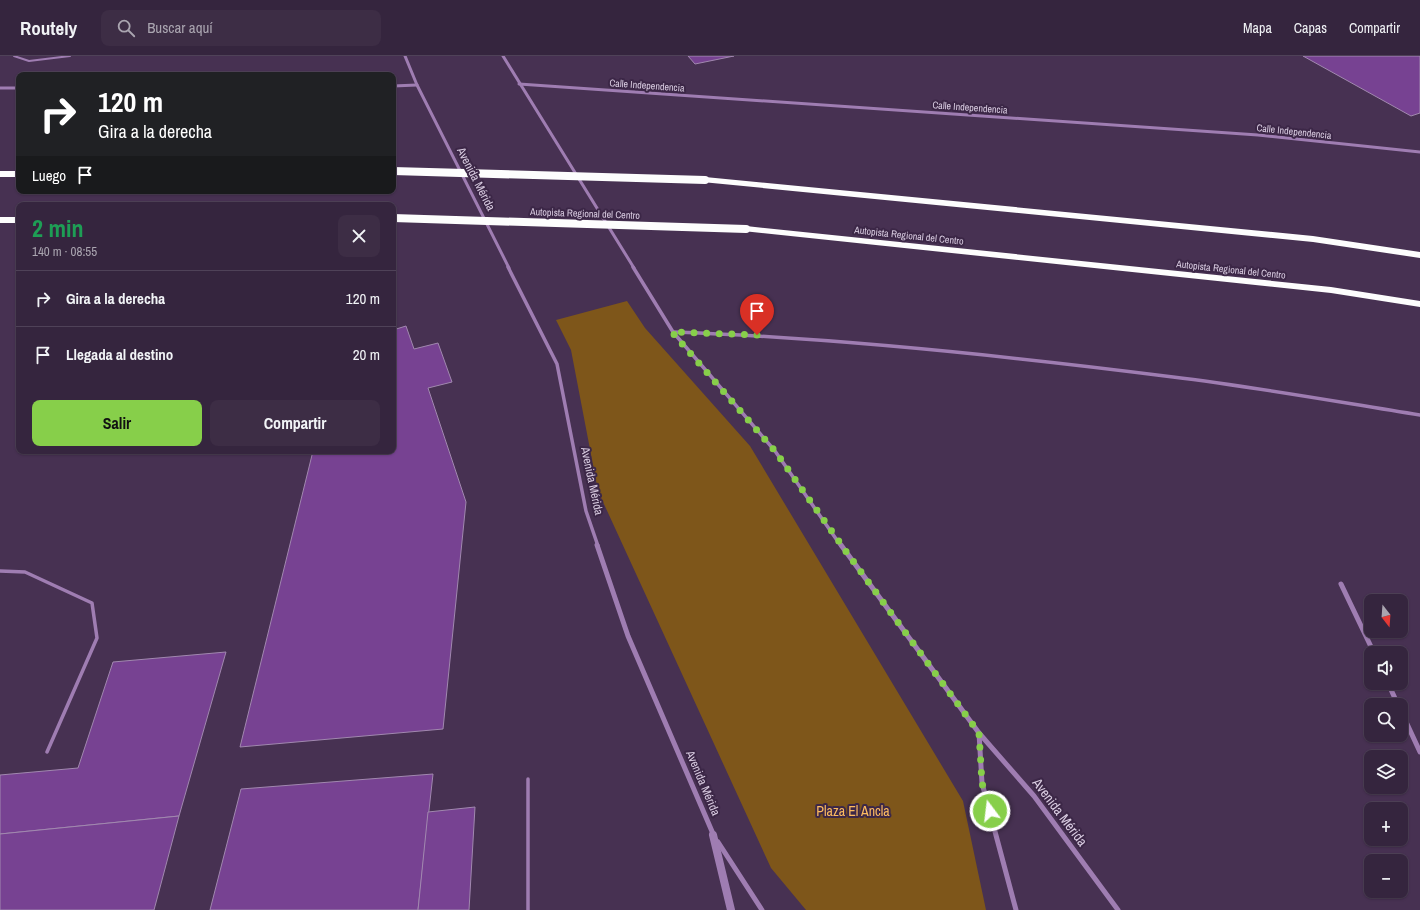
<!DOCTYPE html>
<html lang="es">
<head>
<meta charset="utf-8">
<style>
	:root { --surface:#35253e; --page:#3d2d45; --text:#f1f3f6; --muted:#aaa5b0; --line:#4f4258; --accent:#87cf4a }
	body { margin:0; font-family:"Archivo Narrow",sans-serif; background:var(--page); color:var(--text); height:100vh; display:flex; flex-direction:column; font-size:15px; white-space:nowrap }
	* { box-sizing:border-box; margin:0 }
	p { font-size:13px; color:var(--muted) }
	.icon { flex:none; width:22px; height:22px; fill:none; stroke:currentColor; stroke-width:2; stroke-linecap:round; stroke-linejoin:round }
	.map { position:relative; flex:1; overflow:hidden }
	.side { position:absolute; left:16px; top:146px; width:380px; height:252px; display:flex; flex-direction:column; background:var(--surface); border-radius:8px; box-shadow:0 1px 3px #0004,0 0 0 1px var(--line) }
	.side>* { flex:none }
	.top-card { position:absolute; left:16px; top:16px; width:380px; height:122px; border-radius:8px; box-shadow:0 1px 3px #0004,0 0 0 1px var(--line); background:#202124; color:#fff; overflow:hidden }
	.needle { width:26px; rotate:163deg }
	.buttons { position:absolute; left:1364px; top:538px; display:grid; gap:8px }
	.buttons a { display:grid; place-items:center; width:44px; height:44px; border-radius:8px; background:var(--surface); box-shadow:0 1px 3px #0004,0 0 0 1px var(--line); font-size:20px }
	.pin { position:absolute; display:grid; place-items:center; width:34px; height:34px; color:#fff; margin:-41px -17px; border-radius:50% 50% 50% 0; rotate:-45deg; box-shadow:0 0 4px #0007 }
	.pin .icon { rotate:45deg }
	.me { position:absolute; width:44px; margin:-22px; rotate:345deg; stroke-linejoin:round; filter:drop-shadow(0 0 3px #0008) }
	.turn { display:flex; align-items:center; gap:14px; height:84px; padding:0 16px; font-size:18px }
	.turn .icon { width:52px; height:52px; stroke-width:2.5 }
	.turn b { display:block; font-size:28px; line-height:34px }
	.then { display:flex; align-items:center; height:38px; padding:0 16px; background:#0003; gap:8px; font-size:15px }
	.round { display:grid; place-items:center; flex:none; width:42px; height:42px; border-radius:8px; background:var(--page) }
	.headline { display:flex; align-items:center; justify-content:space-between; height:68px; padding:0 16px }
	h1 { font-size:24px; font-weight:700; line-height:30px; color:#1e9e55 }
	.action { display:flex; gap:8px; margin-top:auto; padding:8px 16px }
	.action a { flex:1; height:46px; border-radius:8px; background:var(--accent); color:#111; font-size:16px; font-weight:700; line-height:46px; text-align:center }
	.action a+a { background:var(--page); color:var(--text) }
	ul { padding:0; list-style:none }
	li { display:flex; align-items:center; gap:12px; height:56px; padding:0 16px; border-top:1px solid var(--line) }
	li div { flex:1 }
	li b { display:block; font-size:15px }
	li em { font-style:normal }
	header { display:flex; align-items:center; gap:24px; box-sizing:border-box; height:56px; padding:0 20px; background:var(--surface); border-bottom:1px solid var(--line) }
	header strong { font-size:19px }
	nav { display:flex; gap:22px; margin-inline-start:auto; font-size:14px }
	.search { width:280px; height:36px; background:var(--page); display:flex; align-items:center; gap:10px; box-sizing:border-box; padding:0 14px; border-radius:8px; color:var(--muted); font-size:15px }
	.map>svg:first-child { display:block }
	.green { fill:#7e561a }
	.building { fill:#774292; stroke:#a188af }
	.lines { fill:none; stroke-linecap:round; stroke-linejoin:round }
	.service-far1 { stroke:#9f7db2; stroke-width:2 }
	.service { stroke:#9f7db2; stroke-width:3.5 }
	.minor-far2 { stroke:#9f7db2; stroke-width:3 }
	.minor-far1 { stroke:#9f7db2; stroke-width:3.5 }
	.minor { stroke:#9f7db2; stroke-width:5 }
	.tertiary { stroke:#9f7db2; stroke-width:8 }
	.motorway { fill:#fdfdfd; fill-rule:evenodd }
	.motorway-bridge { stroke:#fdfdfd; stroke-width:8 }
	.route { stroke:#87cf4a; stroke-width:7; stroke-dasharray:0 12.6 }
	.labels { text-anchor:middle; stroke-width:4; stroke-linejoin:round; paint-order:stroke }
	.far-street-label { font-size:10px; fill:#d9cce1; stroke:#3c2747 }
	.street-label { font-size:12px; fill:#d9cce1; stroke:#3c2747 }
	.near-park-label { font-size:14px; fill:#fdbb60; stroke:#3c2747 }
	.near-street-label { font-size:14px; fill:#d9cce1; stroke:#3c2747 }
</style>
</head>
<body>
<header>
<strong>Routely</strong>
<div class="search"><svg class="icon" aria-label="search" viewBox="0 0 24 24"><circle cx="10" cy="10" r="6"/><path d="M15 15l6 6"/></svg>Buscar aquí</div>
<nav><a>Mapa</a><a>Capas</a><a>Compartir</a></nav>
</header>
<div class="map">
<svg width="1420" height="854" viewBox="0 0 1420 854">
	<rect width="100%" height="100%" fill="#473152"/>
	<path class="green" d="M627,245L645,272L750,390L963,745L986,854H806L771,812L598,435L571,294L556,264Z"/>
	<g class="building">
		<path d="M688,0H734L695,8Z"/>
		<path d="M1303,0H1420V57L1411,60Z"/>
		<path d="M406,270L414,293L438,287L452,326L428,332L466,446L443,673L240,691L313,395H393V274Z"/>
		<path d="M226,596L179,760L0,778V719L78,712L113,606Z"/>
		<path d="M433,718L418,854H210L241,733Z"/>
		<path d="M475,751L469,854H418L428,756Z"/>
		<path d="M179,760L154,854H0V778Z"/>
	</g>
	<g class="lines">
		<path class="service-far1" d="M14,0L29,5L70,0"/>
		<g class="service">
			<path d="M0,515L25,516L92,547L97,582L47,696"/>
			<path d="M528,723V854"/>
		</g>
		<g class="minor-far2">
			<path d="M405,0L417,29L509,212"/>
			<path d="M503,0L634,212"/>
			<path d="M519,28L1258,79L1420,96"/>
			<path d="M393,30L417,29"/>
			<path d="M0,32H19"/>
		</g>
		<g class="minor-far1">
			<path d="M508,211L557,308L586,455L598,490"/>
			<path d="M633,211L673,276L775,395L841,490"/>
			<path d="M673,276C840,282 1008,300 1173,321C1256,331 1338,346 1420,359"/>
		</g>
		<g class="minor">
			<path d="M597,489L628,580L714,780"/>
			<path d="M841,489L979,677L1034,740L1118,854"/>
			<path d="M1341,528L1374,597"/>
			<path d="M1388,627L1398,649"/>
			<path d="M1401,655L1420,696"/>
			<path d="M979,677L982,727L1016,854"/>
			<path d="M718,786L762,854"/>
		</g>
		<path class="tertiary" d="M713,779L731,854"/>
		<g class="motorway">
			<rect x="0" y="115" width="19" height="6"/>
			<path d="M705,121L1313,180L1420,196V202L1313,186L702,126L701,124Z"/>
			<rect x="0" y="161" width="19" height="6"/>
			<path d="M746,170L1331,231L1420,245V251L1331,237L743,175L741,173Z"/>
		</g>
		<g class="motorway-bridge">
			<path d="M393,115L705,124"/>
			<path d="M393,162L746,173"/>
		</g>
	</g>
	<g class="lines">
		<path class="route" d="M757,279L672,276L775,395L845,494L979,677L982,727L990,755"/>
	</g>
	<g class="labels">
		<g class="far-street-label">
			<text transform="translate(647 29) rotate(4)" y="4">Calle Independencia</text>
			<text transform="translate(970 51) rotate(4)" y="4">Calle Independencia</text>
			<text transform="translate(1294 75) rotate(6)" y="4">Calle Independencia</text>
			<text transform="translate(585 157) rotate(2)" y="4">Autopista Regional del Centro</text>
			<text transform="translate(909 179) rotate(6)" y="4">Autopista Regional del Centro</text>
			<text transform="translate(1231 213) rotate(6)" y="4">Autopista Regional del Centro</text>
		</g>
		<g class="street-label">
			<text transform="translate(476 123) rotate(63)" y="4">Avenida Mérida</text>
			<text transform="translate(592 425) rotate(78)" y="4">Avenida Mérida</text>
			<text transform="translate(703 727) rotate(67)" y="4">Avenida Mérida</text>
		</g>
		<g class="near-park-label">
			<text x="853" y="760">Plaza El Ancla</text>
		</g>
		<g class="near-street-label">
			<text transform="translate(1060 756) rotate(53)" y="5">Avenida Mérida</text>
		</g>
	</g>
</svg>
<div class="buttons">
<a><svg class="needle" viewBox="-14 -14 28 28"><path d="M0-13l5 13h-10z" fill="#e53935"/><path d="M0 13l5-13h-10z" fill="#aaa5b0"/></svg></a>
<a><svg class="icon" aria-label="sound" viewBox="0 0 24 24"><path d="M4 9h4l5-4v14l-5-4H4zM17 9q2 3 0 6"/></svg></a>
<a><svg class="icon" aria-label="search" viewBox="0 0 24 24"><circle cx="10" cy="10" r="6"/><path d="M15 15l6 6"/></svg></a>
<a><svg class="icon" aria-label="layers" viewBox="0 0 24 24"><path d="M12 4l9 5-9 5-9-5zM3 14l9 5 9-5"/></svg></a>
<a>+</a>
<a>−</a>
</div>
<div class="pin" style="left:757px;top:279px;background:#d93025"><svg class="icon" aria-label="arrive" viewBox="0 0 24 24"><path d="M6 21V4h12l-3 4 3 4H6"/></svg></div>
<svg class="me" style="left:990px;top:755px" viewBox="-20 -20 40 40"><circle r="17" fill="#87cf4a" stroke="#fff" stroke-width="3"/><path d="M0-11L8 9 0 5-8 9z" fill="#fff"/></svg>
<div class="top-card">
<div class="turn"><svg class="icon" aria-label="right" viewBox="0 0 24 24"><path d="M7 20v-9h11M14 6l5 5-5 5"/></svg><div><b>120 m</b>Gira a la derecha</div></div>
<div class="then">Luego<svg class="icon" aria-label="arrive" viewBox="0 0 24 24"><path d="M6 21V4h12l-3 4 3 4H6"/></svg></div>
</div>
<section class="side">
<div class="headline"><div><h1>2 min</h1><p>140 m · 08:55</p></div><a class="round"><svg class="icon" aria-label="close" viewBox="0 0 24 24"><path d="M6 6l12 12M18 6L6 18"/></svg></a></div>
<ul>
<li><svg class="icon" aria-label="right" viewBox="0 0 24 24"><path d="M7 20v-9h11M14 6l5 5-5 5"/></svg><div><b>Gira a la derecha</b></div><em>120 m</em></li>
<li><svg class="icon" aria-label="arrive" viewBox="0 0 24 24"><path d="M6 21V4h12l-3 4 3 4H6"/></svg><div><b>Llegada al destino</b></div><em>20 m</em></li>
</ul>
<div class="action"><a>Salir</a><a>Compartir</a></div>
</section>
</div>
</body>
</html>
